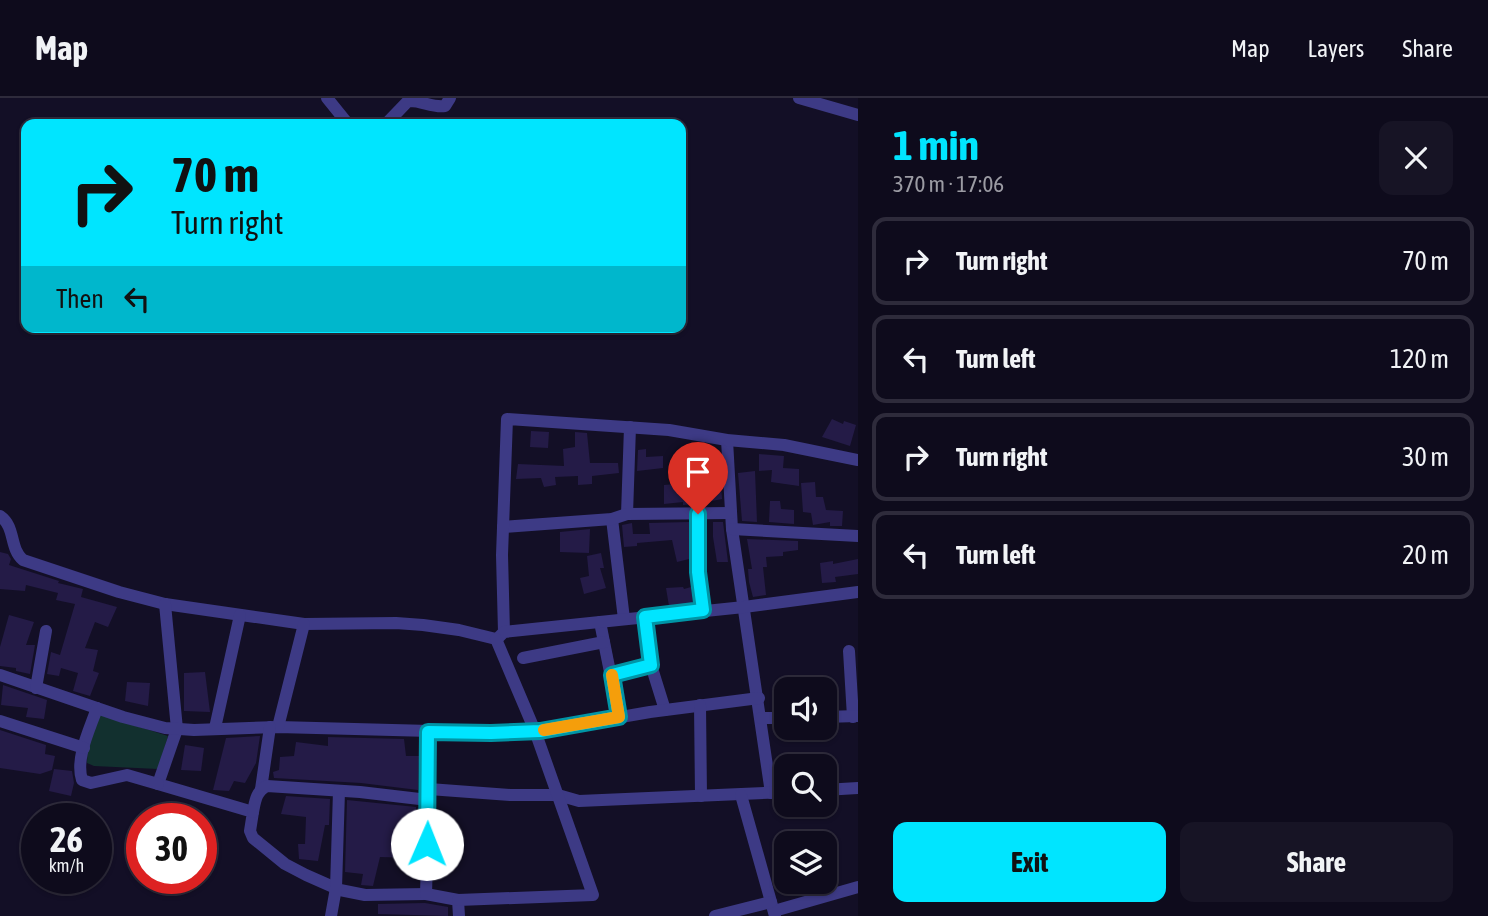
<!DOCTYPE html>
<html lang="en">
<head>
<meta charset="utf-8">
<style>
	:root { --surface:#0e0b1c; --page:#171425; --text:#f1f3f6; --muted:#9b9ba3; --line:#2e2b3b; --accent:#00e5ff }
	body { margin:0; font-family:"Asap Condensed",sans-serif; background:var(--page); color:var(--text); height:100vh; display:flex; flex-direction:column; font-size:26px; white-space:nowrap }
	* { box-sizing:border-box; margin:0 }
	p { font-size:23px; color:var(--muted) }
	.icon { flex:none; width:38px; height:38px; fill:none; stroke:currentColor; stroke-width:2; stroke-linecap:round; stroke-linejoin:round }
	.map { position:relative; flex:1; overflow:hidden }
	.sheet { display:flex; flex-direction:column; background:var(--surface); width:630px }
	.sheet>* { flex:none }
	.guide { position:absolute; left:21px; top:21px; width:665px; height:214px; border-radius:14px; box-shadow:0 2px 5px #0004,0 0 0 2px var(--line); background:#00e5ff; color:#111; overflow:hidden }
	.buttons { position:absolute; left:774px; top:579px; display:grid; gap:14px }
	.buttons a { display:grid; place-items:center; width:63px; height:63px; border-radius:14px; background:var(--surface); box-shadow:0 2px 5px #0004,0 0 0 2px var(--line); font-size:35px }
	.speed { position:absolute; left:21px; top:705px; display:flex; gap:14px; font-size:35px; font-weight:700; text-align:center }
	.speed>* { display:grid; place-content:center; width:91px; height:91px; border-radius:50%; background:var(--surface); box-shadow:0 2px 5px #0004,0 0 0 2px var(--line); line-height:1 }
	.speed small { font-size:18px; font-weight:400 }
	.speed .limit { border:10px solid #d22; background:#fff; color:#111 }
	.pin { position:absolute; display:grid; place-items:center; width:60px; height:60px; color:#fff; margin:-72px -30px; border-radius:50% 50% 50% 0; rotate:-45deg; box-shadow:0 0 7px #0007 }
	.pin .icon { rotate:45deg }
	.me { position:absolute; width:77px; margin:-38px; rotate:1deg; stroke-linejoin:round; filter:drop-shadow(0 0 5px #0008) }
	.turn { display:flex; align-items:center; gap:24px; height:147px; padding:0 35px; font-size:32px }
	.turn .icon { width:91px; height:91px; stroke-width:2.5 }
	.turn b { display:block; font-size:49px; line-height:60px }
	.then { display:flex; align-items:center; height:66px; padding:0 35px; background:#0003; gap:14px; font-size:26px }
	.round { display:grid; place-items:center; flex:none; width:74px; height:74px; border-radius:14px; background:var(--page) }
	.headline { display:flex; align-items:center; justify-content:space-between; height:119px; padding:0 35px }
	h1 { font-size:42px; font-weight:700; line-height:52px; color:var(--accent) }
	.action { display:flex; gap:14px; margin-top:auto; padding:14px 35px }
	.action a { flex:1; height:80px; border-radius:14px; background:var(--accent); color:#111; font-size:28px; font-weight:700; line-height:80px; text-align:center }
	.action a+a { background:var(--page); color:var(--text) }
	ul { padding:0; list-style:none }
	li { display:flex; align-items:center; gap:21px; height:88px; margin:0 14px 10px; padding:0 21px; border:4px solid var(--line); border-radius:14px }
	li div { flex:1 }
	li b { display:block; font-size:26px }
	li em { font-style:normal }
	header { display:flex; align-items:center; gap:42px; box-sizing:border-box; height:98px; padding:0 35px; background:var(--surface); border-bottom:2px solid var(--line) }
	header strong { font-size:33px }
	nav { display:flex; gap:38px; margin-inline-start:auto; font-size:24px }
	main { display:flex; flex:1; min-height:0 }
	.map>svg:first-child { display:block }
	.green { fill:#12302f }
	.building { fill:#241b47 }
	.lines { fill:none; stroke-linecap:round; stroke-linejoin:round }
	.minor { stroke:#3d3a85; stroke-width:12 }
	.route-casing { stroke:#0095a6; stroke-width:18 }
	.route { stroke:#00e5ff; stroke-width:12 }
	.slow { stroke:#f59e0b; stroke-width:12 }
</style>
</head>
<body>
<header>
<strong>Map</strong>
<nav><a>Map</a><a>Layers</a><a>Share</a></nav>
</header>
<main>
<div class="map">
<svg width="858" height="818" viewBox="0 0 858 818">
	<rect width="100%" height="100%" fill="#130f26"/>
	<path class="green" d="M99,616L168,638L158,671L94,668L87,665L88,643Z"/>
	<g class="building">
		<path d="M832,321L843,326L844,323L856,327L850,348L822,339Z"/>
		<path d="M531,333L549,334L548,350L530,349Z"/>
		<path d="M575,334L587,335L590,365H618L619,375L592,378V386L578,387V378L555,379L556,387L544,389L541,380L516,381L518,366L564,368L563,351L575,349Z"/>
		<path d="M646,351V359L663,358V370L637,373L638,352Z"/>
		<path d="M759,356L784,358L783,370L799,371V388L771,384L772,372L759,373Z"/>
		<path d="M720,372L722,401L707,404L703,374Z"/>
		<path d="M755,373L757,424L742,423L738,375Z"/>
		<path d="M815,384L816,399H823L826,412L843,413L842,428H830V424L813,427L811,415L803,414L801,385Z"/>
		<path d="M675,386V391L694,389V406L683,407V404L664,406V387Z"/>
		<path d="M770,403H780L781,411L794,412V426L769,424Z"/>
		<path d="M689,424V461L677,464L672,442L637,445V448L624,449L622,427L632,425L633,436H650L649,425Z"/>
		<path d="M713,424H723L728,464H717L713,439Z"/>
		<path d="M590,431L589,455L560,454V434Z"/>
		<path d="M747,441L798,443V452L783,454V458L766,459L767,469H763L766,497L753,499L749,484L748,471H752Z"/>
		<path d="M0,454L8,456L11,461L9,467L59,483L58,485L83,491L81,499L117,509L108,529L95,524L85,550L98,552L93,573L99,575L90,598L73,593L78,575L61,570L59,578L47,576L51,554L60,557L75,506L56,502L58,495L26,487L25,493L0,491Z"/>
		<path d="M601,455L604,470H600L606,490L584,496L580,480L589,478L587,458Z"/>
		<path d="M858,461V476L835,479L836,484L822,485L820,465L833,463V466Z"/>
		<path d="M683,489L684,491L691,489L693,505L669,508L666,490Z"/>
		<path d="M9,517L34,524L26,547H35L30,576L16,573V570L0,568V549Z"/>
		<path d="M205,574L210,614L184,613V575Z"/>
		<path d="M127,584L150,585L148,608L125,603Z"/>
		<path d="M3,587L47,602L44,621L26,619L28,610L1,607Z"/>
		<path d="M0,632L46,647L45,656L55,658L52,672L40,676L0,670Z"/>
		<path d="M260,638L256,665L245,685L234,683L229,693L213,692L226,640Z"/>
		<path d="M328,639L404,641L406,658H419L418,692L361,685L274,680L273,674L279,672L280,659L294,658L296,644L328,648Z"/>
		<path d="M185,647L204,650L201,673L181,672Z"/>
		<path d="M54,671L72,673L74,685L71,698L49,693Z"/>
		<path d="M286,698L330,701L329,727H325L318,763L299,761L298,746H305L306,719L281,716Z"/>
		<path d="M347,702L416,709V760L380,759L373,788L361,787L363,776L345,774Z"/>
		<path d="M425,805L448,809V818L378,816V806Z"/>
	</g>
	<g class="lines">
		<g class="minor">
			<path d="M327,0L348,26"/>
			<path d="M799,0L858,17"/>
			<path d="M386,26L408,3C421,2 432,10 445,8L450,0"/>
			<path d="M727,342L732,431L771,695"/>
			<path d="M627,416L630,329"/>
			<path d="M698,416V474L703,512"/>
			<path d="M0,418C16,429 9,450 23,462L119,494L165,506L304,526L396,525L423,527L459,532L496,541"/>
			<path d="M612,421L624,521"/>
			<path d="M503,429L612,421L627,416L731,415"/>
			<path d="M732,431L858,438"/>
			<path d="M165,506L177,631L158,686L253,714L250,733L253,740L285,766L306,777L340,792L365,797L426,796"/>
			<path d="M645,519L651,567L665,612"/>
			<path d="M600,524L619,619"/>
			<path d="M504,534L502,457L507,321L669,332L727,342L784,347L858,362"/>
			<path d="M499,539L504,534L744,509L858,494"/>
			<path d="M849,553L853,619"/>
			<path d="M523,560L604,544"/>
			<path d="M0,577L123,619L165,630L194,632L278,629L507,635L540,633L650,614L759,600"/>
			<path d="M612,577L651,567"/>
			<path d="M36,590L46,533"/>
			<path d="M700,607L701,698"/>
			<path d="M97,610C90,631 75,660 82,682L91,685L127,677L158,686"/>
			<path d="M824,619L858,618"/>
			<path d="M761,620H786"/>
			<path d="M0,623L84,650"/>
			<path d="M278,629L304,526"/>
			<path d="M215,630L240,517"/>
			<path d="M428,633L429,691L426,796L458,802L459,818"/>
			<path d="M261,691L270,629"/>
			<path d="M429,691L510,697H558L579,703L786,694"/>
			<path d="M824,692L858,690"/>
			<path d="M741,697L775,818"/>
			<path d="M253,714C255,704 256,693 267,688L360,694L428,702"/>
			<path d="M458,802L593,797L535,633L496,541"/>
			<path d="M774,813L858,789"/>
			<path d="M331,818L336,790L339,693"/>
			<path d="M715,818L771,804"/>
		</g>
	</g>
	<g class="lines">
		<g class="route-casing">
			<path id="route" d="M427,746L428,634L491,635L540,633L619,619L612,577L651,567L645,519L703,512L698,474V416"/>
		</g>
		<use href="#route" class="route"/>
		<path class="slow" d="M544,632L619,619L612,577"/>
	</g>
</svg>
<div class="buttons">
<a><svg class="icon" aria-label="sound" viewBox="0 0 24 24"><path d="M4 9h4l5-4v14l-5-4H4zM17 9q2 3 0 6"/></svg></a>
<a><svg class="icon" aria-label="search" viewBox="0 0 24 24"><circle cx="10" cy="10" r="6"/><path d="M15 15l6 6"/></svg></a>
<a><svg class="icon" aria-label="layers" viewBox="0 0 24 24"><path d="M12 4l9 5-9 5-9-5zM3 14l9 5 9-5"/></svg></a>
</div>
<div class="speed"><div>26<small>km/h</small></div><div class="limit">30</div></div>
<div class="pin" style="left:698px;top:416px;background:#d93025"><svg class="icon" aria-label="arrive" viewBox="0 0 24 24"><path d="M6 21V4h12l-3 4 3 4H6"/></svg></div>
<svg class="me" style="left:427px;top:746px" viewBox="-20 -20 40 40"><circle r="19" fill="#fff"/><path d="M0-13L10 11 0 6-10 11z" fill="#00e5ff"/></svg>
<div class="guide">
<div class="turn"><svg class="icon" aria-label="right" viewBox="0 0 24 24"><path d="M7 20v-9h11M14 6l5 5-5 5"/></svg><div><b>70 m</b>Turn right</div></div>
<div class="then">Then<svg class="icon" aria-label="left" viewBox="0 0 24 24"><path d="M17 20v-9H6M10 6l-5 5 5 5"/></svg></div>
</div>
</div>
<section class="sheet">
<div class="headline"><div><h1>1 min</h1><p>370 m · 17:06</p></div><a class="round"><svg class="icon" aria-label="close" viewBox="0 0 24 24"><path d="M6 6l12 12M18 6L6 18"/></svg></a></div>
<ul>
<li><svg class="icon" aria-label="right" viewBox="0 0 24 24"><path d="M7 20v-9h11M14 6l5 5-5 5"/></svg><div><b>Turn right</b></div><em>70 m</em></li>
<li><svg class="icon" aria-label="left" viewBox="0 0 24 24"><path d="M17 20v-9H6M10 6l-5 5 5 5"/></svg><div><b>Turn left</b></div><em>120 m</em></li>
<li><svg class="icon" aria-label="right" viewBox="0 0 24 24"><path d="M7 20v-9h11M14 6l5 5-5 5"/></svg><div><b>Turn right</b></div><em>30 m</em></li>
<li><svg class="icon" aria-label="left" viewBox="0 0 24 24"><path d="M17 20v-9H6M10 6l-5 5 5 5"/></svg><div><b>Turn left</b></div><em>20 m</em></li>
</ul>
<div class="action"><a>Exit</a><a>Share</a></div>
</section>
</main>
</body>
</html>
